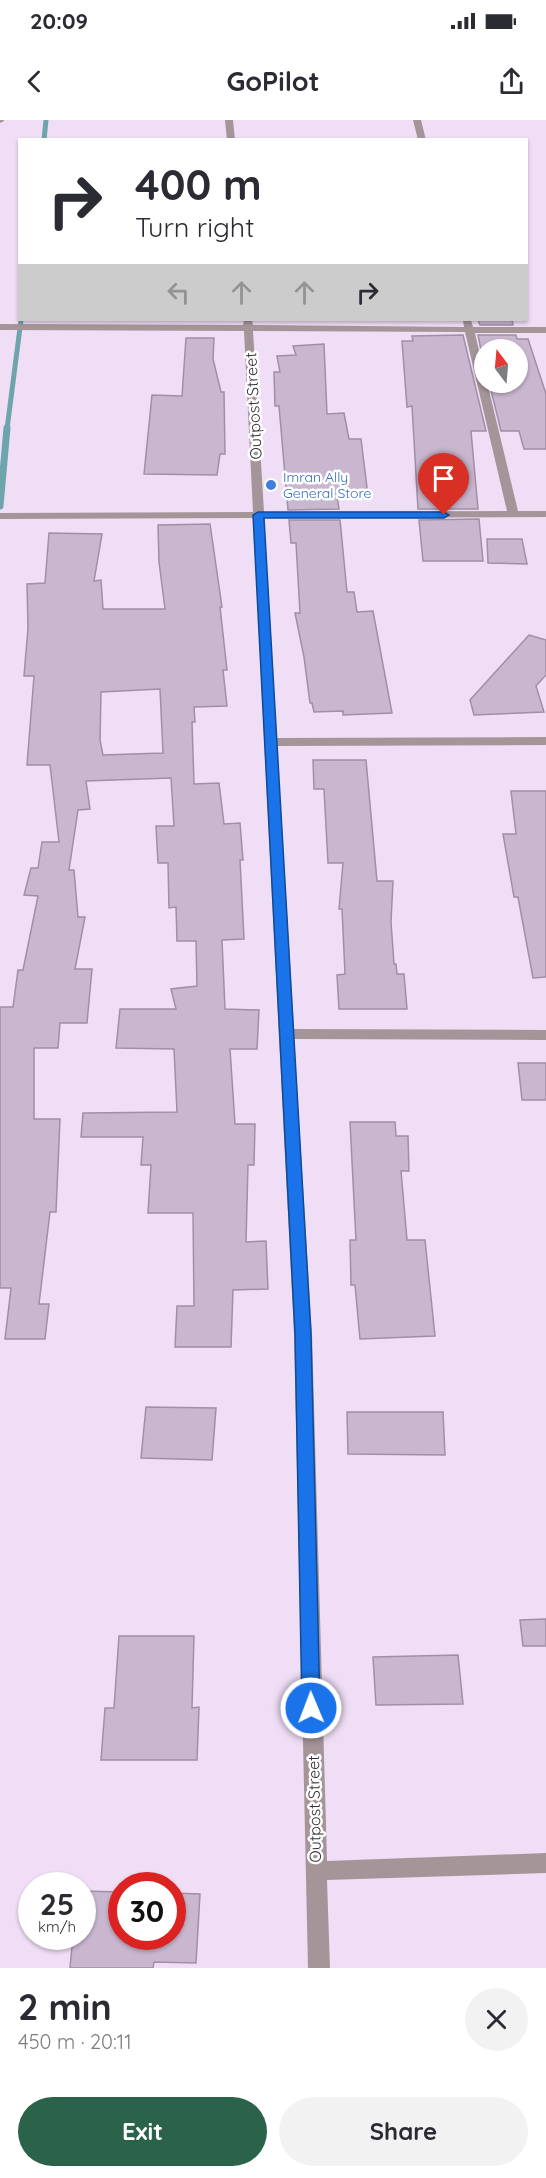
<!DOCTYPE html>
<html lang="en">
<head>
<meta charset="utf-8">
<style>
	:root { --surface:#fff; --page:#f2f2f3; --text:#2b2b33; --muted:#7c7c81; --accent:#2a624a }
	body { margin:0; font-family:Quicksand,sans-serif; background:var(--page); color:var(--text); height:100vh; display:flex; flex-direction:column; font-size:22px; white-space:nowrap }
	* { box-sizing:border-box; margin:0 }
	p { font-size:20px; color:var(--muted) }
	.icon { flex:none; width:33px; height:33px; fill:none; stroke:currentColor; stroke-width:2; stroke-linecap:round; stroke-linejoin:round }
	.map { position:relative; height:1848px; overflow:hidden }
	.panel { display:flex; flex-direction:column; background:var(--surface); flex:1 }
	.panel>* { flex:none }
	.top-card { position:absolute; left:18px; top:18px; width:510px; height:183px; border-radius:0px; box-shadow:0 2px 4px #0004; background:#fff; color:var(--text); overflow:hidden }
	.needle { width:39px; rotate:344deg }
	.tools { position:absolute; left:474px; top:219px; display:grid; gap:12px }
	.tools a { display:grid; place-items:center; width:54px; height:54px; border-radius:50%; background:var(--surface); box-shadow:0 2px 4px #0004; font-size:30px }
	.speed { position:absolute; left:18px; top:1752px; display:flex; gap:12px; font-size:30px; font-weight:700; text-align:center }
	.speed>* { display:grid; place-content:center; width:78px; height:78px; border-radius:50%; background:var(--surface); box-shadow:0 2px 4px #0004; line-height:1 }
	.speed small { font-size:15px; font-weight:400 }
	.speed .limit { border:9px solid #d22; background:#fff; color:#111 }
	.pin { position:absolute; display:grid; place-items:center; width:51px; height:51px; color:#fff; margin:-62px -26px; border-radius:50% 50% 50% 0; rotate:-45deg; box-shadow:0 0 6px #0007 }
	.pin .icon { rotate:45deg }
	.me { position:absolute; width:66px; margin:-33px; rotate:359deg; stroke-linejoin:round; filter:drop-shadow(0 0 4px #0008) }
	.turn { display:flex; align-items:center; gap:21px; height:126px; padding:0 18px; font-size:27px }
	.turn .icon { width:78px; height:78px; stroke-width:2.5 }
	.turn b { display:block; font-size:42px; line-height:51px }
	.lanes { display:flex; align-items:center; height:57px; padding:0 18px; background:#0003; justify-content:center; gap:30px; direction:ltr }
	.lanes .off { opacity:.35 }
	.round { display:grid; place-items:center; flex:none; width:63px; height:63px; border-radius:32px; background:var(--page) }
	.head { display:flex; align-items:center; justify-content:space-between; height:102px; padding:0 18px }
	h1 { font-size:36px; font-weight:700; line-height:45px }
	.action { display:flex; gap:12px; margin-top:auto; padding:12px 18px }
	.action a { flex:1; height:69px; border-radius:36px; background:var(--accent); color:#fff; font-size:24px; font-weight:700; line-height:69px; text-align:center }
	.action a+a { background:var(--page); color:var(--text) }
	.status { display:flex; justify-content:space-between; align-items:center; height:42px; padding:0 30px; background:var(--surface); direction:ltr }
	.status svg { height:16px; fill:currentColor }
	header { display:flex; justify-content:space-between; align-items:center; height:78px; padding:0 18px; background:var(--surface); font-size:27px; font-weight:700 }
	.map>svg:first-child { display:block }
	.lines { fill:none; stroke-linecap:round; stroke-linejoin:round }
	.stream-far1 { stroke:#6ea5ad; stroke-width:5 }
	.stream { stroke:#6ea5ad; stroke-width:7 }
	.building { fill:#c9b7d0; stroke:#a08fa6; stroke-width:1.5; fill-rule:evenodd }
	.street { fill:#a49598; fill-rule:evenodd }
	.route { fill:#1a73e8; stroke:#114b97; stroke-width:1.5 }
	.shop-dot { fill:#3f7fe0; stroke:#fff; stroke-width:2 }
	.labels { text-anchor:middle; stroke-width:5; stroke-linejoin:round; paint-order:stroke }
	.far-shop-label { font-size:14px; fill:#366cbe; stroke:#fff; text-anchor:start }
	.street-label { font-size:16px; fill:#362f39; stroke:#fff }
</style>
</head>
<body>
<div class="status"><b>20:09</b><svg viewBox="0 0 49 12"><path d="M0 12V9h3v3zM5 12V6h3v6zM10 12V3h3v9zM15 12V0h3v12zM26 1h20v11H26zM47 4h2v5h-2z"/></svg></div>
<header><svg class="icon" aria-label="back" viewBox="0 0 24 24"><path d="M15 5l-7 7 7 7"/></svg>GoPilot<svg class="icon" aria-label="share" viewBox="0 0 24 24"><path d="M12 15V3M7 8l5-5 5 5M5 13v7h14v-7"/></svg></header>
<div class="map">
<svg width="546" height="1848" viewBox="0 0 546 1848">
	<rect width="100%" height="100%" fill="#f0def7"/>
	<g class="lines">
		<g class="stream-far1">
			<path d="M44,20L46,0"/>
			<path d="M7,309L21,200"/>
		</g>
		<path class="stream" d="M0,386L7,308"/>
	</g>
	<g class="building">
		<path d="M478,200H512L513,205H480Z"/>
		<path d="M463,215L486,311H471L478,389H418L412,286L407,287L402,221H413L412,216Z"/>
		<path d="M478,215H516L517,219H528L546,274V329H524L519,311H501L489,262H518V230H484V245Z"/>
		<path d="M186,218H214L213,239L221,272H224L225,334H220L217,355L144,354L152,275L182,276Z"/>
		<path d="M324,224L327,294L344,293L349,319H361L368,376H337L339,389L288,390L279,286H275L274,252H280L277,236L296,235L293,226Z"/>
		<path d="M479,399L483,441H423L419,400Z"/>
		<path d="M289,400H340L347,472H354L357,492L373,491L392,593L343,595V591L314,592L312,583H310L304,537L295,493H300L296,423H291Z"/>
		<path d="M210,404L222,487H220L227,550H223L227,586L194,587L195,602H192L194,664L219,663L224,704L240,703L243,740H240L244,819L222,820L225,889L259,890L257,929H230L235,1004H255L254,1045H248L246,1122L266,1121L268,1169L233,1170L231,1227H175L177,1186H194L193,1093H148L151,1045H141L143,1017H81L83,993L177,992L174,929L116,928L120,889H176L171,869L197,866L196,821H177L176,787L169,788L168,743H158L156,706H174L171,658L86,661L90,689L78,690L69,750H74L78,797H85L75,849H92L87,903H60L58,928H34V999H60L56,1092H50L39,1184H49L45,1219H5L11,1168H0V887H13L18,850H23L38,776L24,775L31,748H38L42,722H59L50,645H27L34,556H24L28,508L27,464L45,463L49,413L102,414L94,461L101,460L103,489H165L159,442L158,405ZM160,569L163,633L103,635L100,620L101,572Z"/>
		<path d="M487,419H522L527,444L488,443Z"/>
		<path d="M529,515L546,520V555L536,566L544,592L474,595L470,580Z"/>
		<path d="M313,640H366L377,761H393L391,802L394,844H396L397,854H404L407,889H339L337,855L345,854L342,789H339L343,743H328L324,669H314Z"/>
		<path d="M511,671H546V857L533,858L518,777H514L503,714H516Z"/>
		<path d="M518,943H546V980H522Z"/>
		<path d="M350,1002H395L396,1016H408L409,1051H401L407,1120H425L435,1216L360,1219L355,1165H351L350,1120H356Z"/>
		<path d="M146,1287L216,1288L212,1340L141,1338Z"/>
		<path d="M347,1292H443L445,1335L348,1334Z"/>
		<path d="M546,1499V1526H523L520,1500Z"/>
		<path d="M119,1516H194L192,1588L199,1587L197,1640H101L105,1588H114Z"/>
		<path d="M458,1535L463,1584L376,1585L373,1537Z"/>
		<path d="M82,1771L122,1772V1816H172V1773L200,1774L196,1843L154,1842L153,1848H70L73,1816H82Z"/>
	</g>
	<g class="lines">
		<g class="street">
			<path d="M0,0H4V1L0,3Z"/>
			<path d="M225,0H233L235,20H227Z"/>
			<path d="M413,0H421L426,20H418Z"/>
			<path d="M244,200H252L253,205L464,207L463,200H471L473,207H546V213H475L484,253V262H487L518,391H546V397L264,398L277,618L546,617V625L277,626L294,909L546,910V920L294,919L312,1214L327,1741L546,1733V1753L327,1760L330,1848H308L294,1214L253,398L0,399V393L253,392L244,211L0,210V204L243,205ZM253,211L465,212L507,391L264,392Z"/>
		</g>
	</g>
	<path class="route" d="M258,392H444L449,395L444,398H264L311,1214L320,1588L318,1593L311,1595L305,1593L302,1588L295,1214L253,395Z"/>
	<circle class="shop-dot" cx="271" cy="365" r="6"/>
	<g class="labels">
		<g class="far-shop-label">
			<text x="283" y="362">Imran Ally<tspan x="283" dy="16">General Store</tspan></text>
		</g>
		<g class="street-label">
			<text transform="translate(253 286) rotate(-93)" y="6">Outpost Street</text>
			<text transform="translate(314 1689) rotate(-91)" y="6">Outpost Street</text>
		</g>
	</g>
</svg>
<div class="tools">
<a><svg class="needle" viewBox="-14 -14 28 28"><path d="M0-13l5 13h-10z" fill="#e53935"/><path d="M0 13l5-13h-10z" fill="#7c7c81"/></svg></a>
</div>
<div class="speed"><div>25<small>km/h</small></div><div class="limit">30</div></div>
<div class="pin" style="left:444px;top:395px;background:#d93025"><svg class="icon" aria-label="arrive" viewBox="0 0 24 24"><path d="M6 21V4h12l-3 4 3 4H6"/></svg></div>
<svg class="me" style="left:311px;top:1588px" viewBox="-20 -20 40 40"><circle r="17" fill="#1a73e8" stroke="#fff" stroke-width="3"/><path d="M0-11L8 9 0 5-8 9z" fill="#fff"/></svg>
<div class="top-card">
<div class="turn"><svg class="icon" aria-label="right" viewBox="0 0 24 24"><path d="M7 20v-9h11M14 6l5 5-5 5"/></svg><div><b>400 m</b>Turn right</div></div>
<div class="lanes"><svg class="icon off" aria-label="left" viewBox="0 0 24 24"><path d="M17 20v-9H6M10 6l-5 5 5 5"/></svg><svg class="icon off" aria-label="ahead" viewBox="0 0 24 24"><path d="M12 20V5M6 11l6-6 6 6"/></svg><svg class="icon off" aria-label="ahead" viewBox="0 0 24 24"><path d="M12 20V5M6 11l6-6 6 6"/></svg><svg class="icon" aria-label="right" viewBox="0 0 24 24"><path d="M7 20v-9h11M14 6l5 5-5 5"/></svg></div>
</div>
</div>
<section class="panel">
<div class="head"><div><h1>2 min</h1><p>450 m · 20:11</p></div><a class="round"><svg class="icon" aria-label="close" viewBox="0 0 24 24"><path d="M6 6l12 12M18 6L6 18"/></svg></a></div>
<div class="action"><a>Exit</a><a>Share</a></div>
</section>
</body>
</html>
